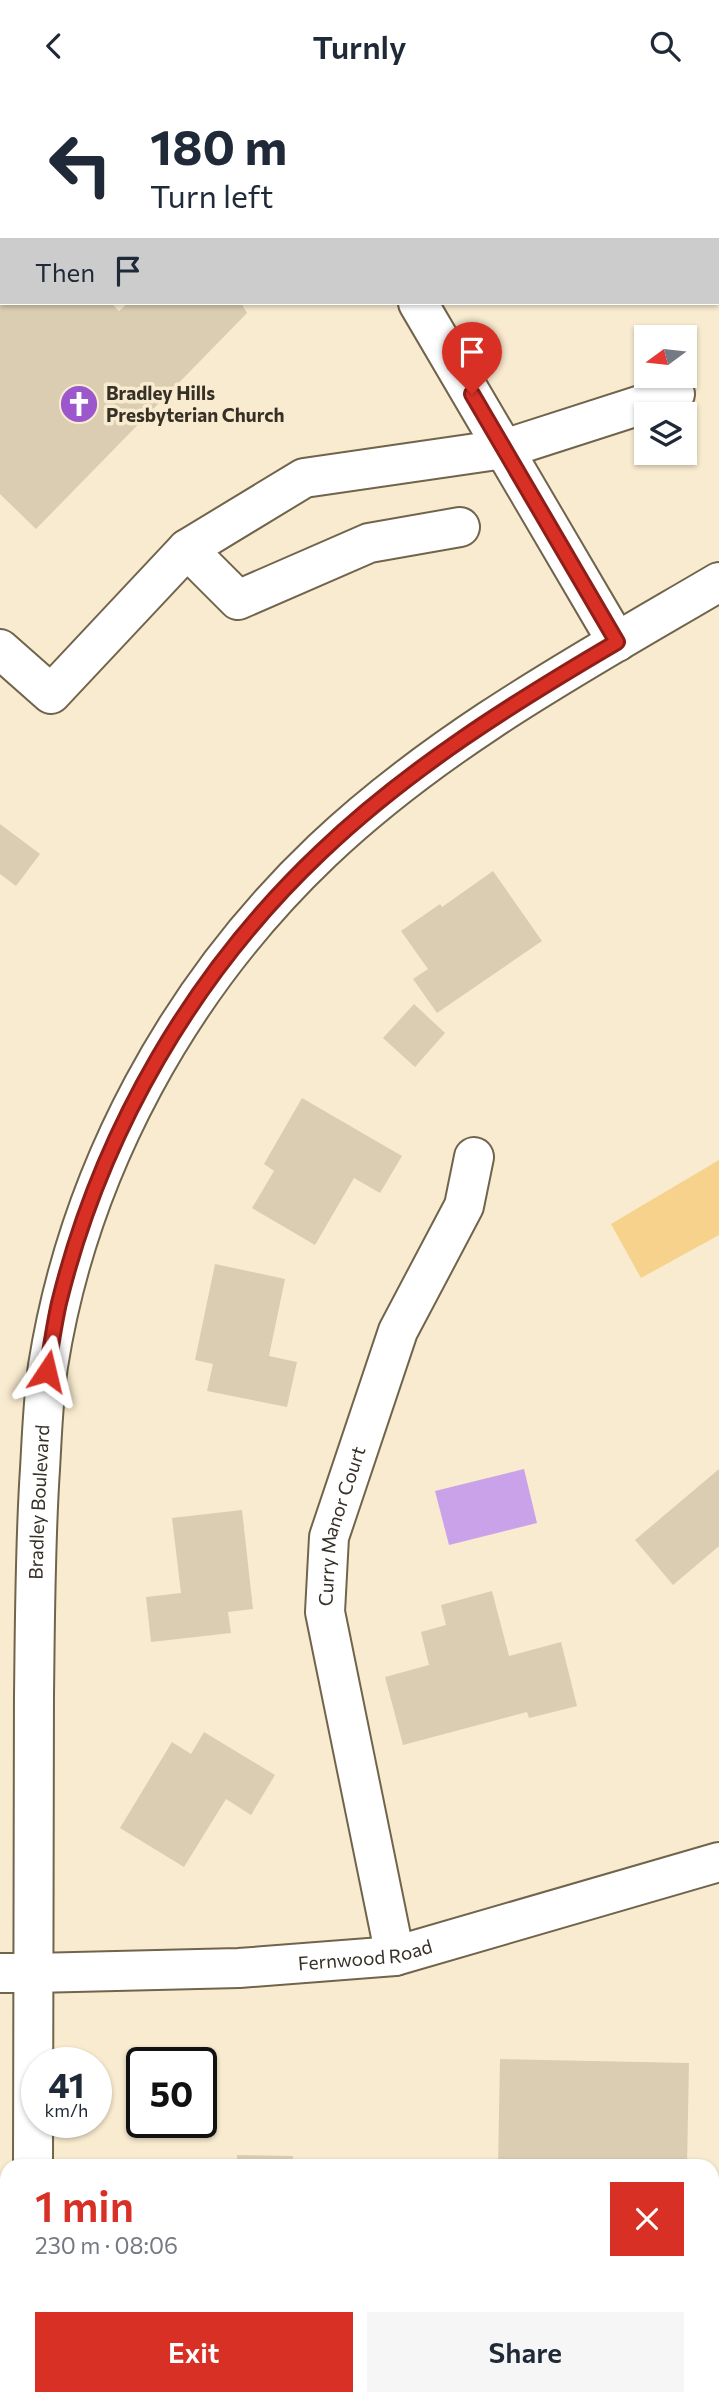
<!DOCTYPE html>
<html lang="en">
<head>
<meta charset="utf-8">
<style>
	:root { --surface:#fff; --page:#f6f6f7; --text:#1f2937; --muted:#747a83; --accent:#d93025 }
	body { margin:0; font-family:Commissioner,sans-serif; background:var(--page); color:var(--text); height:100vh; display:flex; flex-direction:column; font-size:26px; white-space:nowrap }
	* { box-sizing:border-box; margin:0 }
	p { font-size:23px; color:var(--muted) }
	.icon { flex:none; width:38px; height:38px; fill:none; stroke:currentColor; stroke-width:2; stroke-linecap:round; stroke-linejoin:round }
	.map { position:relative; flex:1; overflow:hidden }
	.details { position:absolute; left:0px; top:2068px; width:719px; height:247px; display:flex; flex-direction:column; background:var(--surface); border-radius:21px 21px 0 0; box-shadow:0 2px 5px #0004 }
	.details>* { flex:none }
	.hud { position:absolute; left:0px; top:0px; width:719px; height:214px; box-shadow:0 2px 5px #0004; background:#fff; color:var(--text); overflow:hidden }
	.needle { width:46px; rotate:255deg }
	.fabs { position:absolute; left:634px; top:234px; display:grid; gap:14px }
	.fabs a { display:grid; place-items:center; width:63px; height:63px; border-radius:0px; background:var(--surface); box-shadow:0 2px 5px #0004; font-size:35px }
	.speed { position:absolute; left:21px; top:1956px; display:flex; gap:14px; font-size:35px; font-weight:700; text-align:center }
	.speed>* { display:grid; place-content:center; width:91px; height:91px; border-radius:50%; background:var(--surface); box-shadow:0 2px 5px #0004; line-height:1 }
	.speed small { font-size:18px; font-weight:400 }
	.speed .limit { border:4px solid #111; border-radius:10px; background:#fff; color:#111 }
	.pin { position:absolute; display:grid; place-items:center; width:60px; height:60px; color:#fff; margin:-72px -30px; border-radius:50% 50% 50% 0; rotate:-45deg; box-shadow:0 0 7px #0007 }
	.pin .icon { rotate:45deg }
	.me { position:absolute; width:77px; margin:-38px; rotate:10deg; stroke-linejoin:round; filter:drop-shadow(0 0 5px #0008) }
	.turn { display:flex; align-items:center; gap:24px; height:147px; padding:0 35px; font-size:32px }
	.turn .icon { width:91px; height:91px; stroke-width:2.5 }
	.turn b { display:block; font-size:49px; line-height:60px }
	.then { display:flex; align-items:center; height:66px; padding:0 35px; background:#0003; gap:14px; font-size:26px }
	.round { display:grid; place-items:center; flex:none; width:74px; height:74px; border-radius:0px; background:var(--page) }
	.headline { display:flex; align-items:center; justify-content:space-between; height:119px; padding:0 35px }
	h1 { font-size:42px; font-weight:600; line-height:52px; color:var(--accent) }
	.button { display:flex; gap:14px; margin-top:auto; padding:14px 35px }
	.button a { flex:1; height:80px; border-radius:0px; background:var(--accent); color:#fff; font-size:28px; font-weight:600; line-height:80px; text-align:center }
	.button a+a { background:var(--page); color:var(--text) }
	header { display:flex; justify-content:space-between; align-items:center; height:91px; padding:0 35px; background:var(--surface); font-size:32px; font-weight:600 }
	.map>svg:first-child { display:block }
	.green { fill:#f6d28c }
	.water { fill:#caa2ea }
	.building { fill:#dbcdb2 }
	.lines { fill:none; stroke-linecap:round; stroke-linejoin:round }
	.minor-casing { stroke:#71644c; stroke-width:42 }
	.major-casing { stroke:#71644c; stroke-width:42 }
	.minor { stroke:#fff; stroke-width:38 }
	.major { stroke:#fff; stroke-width:38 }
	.route-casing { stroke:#8d1f18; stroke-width:18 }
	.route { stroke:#d93025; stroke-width:12 }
	.labels { text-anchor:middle; stroke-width:7; stroke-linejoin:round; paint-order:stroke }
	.poi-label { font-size:19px; font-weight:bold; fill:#363026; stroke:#f9ebcf; text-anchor:start }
	.street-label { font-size:19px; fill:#363026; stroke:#f9ebcf }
</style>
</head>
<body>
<header><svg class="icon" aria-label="back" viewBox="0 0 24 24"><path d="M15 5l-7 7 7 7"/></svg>Turnly<svg class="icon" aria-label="search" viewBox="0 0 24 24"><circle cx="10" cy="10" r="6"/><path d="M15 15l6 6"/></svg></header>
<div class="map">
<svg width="719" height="2314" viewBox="0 0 719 2314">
	<rect width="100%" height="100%" fill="#f9ebcf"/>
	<path class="green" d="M719,1069V1144L641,1187L611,1133Z"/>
	<path class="water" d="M524,1378L537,1432L449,1454L435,1400Z"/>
	<g class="building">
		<path d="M0,212H111L119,220L128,212H241L247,222L36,438L0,403Z"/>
		<path d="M0,733L40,763L16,795L0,783Z"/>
		<path d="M493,780L542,850L437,922L413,888L428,878L401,840L440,813L442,816Z"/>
		<path d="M414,913L445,942L415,976L383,947Z"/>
		<path d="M302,1007L402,1065L380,1102L354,1087L315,1154L252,1117L274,1080L264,1073Z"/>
		<path d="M215,1173L285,1188L269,1265L297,1271L287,1316L207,1300L213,1273L195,1269Z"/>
		<path d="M719,1378V1455L673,1494L635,1449Z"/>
		<path d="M242,1419L253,1518L228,1521L231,1542L151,1551L146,1506L181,1502L172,1427Z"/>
		<path d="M492,1500L509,1565L561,1551L577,1615L529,1627L527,1621L403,1654L385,1586L429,1574L421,1541L446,1534L441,1514Z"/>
		<path d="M204,1641L275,1684L251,1724L226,1708L184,1776L120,1737L172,1651L191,1663Z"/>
		<path d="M500,1968L689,1972L687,2076H498Z"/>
		<path d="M237,2064L293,2065V2076H237Z"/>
	</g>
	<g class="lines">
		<g class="minor-casing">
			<g id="minor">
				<path d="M231,0L234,2"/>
				<path d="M607,0L608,2"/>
				<path d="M718,185L719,188"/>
				<path d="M418,212L617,551"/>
				<path d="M187,458L238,509L369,452L460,436"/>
				<path d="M0,558L51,603L187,458L304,387L504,358L675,303"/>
				<path id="s1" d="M395,1865L325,1521L329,1446L398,1240L464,1115L474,1066"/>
				<path id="s2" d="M34,1882L239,1877L395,1865L719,1771"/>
			</g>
		</g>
		<g class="major-casing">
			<g id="major">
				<path d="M0,1882H34"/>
				<path id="s3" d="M33,2076C34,1918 33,1761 34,1604C35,1529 35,1453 40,1378C42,1344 43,1309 48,1275C79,1079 179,896 322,760C439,649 581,572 719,491"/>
				<path d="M33,2314V2308"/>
			</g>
		</g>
		<use href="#minor" class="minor"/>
		<use href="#major" class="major"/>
	</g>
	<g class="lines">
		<g class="route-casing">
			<path id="route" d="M47,1280C51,1257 54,1234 59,1212C101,1041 193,882 321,761C409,677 513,612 617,551L472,303"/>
		</g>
		<use href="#route" class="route"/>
	</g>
	<defs>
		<g id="church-disc" transform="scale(2.0125)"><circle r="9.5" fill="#9b57cb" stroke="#f9ebcf"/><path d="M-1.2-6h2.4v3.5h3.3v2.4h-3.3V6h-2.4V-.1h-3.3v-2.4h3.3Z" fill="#fff"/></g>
	</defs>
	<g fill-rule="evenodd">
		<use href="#church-disc" x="79" y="313"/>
	</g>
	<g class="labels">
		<g class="poi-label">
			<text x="106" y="309">Bradley Hills<tspan x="106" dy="22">Presbyterian Church</tspan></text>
		</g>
		<g class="street-label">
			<text dy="7" stroke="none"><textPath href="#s3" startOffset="665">Bradley Boulevard</textPath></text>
			<text dy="7" stroke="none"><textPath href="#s1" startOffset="439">Curry Manor Court</textPath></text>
			<text dy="7" stroke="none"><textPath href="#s2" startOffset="332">Fernwood Road</textPath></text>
		</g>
	</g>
</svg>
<div class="fabs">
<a><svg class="needle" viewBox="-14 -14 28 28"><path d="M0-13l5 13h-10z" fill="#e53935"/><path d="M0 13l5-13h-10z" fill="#747a83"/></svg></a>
<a><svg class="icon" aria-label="layers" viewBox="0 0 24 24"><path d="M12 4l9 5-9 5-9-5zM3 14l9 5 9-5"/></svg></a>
</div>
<div class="speed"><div>41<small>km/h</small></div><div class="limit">50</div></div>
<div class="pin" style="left:472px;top:303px;background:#d93025"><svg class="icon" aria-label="arrive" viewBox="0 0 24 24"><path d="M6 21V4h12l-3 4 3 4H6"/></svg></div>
<svg class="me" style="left:47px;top:1280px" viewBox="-20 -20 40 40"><path d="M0-17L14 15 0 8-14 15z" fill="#d93025" stroke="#fff" stroke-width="4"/></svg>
<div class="hud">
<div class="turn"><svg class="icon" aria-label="left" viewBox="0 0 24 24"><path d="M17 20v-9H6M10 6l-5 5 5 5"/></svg><div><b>180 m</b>Turn left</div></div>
<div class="then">Then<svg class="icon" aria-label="arrive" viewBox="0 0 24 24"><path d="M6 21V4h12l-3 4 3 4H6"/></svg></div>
</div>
<section class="details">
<div class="headline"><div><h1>1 min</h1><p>230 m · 08:06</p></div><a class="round" style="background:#d93025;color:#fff"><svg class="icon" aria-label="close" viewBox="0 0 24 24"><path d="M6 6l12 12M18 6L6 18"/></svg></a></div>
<div class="button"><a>Exit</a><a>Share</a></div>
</section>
</div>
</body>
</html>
